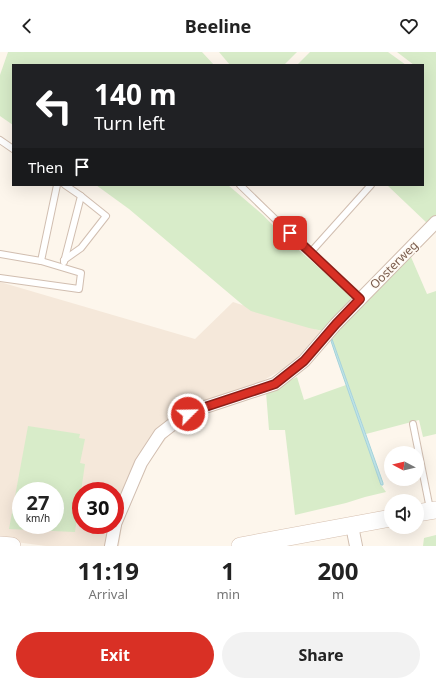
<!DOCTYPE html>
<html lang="en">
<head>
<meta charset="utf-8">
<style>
	:root { --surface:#fff; --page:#f2f2f2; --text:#222; --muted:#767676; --accent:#d93025 }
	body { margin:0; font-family:"Noto Sans",sans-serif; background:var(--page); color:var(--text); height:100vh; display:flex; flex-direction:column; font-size:15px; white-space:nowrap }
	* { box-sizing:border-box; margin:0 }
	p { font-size:13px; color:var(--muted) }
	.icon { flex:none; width:22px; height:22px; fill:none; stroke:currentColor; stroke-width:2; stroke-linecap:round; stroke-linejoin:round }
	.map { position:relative; height:494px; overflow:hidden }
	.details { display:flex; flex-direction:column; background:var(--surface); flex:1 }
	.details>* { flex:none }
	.banner { position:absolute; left:12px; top:12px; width:412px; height:122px; border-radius:0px; box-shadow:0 4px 16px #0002; background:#202124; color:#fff; overflow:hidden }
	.needle { width:26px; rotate:277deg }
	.tools { position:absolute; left:384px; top:394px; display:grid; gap:8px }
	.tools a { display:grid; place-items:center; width:40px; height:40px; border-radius:50%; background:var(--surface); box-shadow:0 4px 16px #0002; font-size:20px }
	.speed { position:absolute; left:12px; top:430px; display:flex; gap:8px; font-size:20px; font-weight:700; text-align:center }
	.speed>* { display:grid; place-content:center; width:52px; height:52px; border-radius:50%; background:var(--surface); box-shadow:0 4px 16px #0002; line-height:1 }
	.speed small { font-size:10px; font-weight:400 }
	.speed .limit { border:6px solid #d22; background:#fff; color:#111 }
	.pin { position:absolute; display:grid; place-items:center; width:34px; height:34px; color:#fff; margin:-17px; border-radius:8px; box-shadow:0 2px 6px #0006 }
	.me { position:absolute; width:44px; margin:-22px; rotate:67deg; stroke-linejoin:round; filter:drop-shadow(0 0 3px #0008) }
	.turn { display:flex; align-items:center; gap:14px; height:84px; padding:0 16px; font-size:18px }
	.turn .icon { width:52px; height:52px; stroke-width:2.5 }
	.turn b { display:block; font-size:28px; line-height:34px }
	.then { display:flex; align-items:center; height:38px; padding:0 16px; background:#0003; gap:8px; font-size:15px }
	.eta { display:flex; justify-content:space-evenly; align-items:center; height:68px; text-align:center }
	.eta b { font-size:24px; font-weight:700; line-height:28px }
	.primary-button { display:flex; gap:8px; margin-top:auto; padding:8px 16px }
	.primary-button a { flex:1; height:46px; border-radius:24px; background:var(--accent); color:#fff; font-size:16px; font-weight:700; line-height:46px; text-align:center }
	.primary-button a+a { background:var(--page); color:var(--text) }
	header { display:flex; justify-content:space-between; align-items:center; height:52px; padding:0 16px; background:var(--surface); font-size:18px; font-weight:700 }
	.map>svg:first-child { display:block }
	.residential { fill:#f5e8da; fill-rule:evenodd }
	.green { fill:#d8ecc9; fill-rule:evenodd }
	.water { fill:#bfe3e8; stroke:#a5d3da }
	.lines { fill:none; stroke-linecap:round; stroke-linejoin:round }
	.service-casing { stroke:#d1beb0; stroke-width:8 }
	.minor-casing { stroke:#d1beb0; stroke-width:14 }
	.secondary-casing { stroke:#d6c0b0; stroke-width:18 }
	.service { stroke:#fff; stroke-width:6 }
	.minor { stroke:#fff; stroke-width:12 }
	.secondary { stroke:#fff; stroke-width:17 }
	.route-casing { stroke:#8d1f18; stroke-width:10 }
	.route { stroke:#d93025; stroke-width:7 }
	.labels { text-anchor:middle; stroke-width:3; stroke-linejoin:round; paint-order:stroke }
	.street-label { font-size:12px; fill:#7a5c4d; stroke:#fffaf3 }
</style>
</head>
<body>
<header><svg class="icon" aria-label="back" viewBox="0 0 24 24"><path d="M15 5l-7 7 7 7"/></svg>Beeline<svg class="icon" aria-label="heart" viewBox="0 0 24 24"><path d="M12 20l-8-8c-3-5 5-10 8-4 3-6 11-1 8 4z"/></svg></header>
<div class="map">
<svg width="436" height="494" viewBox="0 0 436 494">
	<rect width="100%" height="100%" fill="#fdf6ec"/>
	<path class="residential" d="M0,230L195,287L233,250L321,279L293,311L239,343L187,358L146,414L122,473L119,494H46L0,488ZM21,439H55V473H21ZM81,439H115V473H81Z"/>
	<g class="green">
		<path d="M8,0H202L214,13H13V73L0,64V23Z"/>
		<path d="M219,0H297L284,13H230Z"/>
		<path d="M310,0H388L406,13H297Z"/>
		<path d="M397,0H436V163L428,172L387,133H423V13H414Z"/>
		<path d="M96,133H228L263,163L285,186L356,248L323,279L309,276L251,259L244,254L129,157Z"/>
		<path d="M411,205L427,242L436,239V382L423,385L419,368L366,382L332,287L338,278Z"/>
		<path d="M297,325L304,348L346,333L381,433L386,440L365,445L346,451L295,463L285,378H269L266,340Z"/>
		<path d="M28,374L80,382L79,386L85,387L80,411L85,412L75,480L9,477ZM21,439H55V473H21Z"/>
		<path d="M436,483V494H423L424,486Z"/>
	</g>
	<path class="water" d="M332,287L383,431V433H381L336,304L331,289Z"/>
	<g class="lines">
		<g class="service-casing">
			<g id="service">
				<path d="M0,88L13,97"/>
				<path d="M240,133L310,201"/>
				<path d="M0,202L41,209L81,221L79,237L0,226"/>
				<path d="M64,208L81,196L106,164L81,144"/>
				<path d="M41,209L57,133"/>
				<path d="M64,210L81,144L65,133"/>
				<path d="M360,247L310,201L371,133"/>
				<path d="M413,372L430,457"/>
			</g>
		</g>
		<g class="minor-casing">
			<g id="minor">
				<path d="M115,472L141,411L160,382L178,368L199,357L275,332L304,309L336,272L436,170"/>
				<path d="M352,474L356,494"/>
				<path d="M111,494L115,473"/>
			</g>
		</g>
		<g class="secondary-casing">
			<g id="secondary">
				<path d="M417,461L436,458"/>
				<path d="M0,493L12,494"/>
				<path d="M240,494L391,466"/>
			</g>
		</g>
		<use href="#service" class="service"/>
		<use href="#minor" class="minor"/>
		<use href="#secondary" class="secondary"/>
	</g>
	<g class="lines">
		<g class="route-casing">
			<path id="route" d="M188,362L199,357L275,332L304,309L336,272L360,247L290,181"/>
		</g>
		<use href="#route" class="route"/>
	</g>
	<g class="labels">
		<g class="street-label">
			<text transform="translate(394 213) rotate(-45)" y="4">Oosterweg</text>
		</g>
	</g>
</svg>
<div class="tools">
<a><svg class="needle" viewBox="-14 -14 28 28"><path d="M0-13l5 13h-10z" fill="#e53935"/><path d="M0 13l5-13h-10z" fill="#767676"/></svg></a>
<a><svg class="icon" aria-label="sound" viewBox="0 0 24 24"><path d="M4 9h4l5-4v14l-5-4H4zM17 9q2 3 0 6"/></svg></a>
</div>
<div class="speed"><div>27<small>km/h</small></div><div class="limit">30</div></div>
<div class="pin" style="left:290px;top:181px;background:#d93025"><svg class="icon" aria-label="arrive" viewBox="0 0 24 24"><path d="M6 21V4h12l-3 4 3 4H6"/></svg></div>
<svg class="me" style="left:188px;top:362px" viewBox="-20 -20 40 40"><circle r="17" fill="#d93025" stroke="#fff" stroke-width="3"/><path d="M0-11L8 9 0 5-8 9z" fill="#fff"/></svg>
<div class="banner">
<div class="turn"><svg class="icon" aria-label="left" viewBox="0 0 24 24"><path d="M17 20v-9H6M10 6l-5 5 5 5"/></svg><div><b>140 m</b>Turn left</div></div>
<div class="then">Then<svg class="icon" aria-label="arrive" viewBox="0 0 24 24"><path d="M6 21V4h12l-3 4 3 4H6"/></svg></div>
</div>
</div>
<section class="details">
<div class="eta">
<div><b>11:19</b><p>Arrival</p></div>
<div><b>1</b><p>min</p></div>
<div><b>200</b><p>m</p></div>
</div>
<div class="primary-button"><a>Exit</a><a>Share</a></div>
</section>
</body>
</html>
